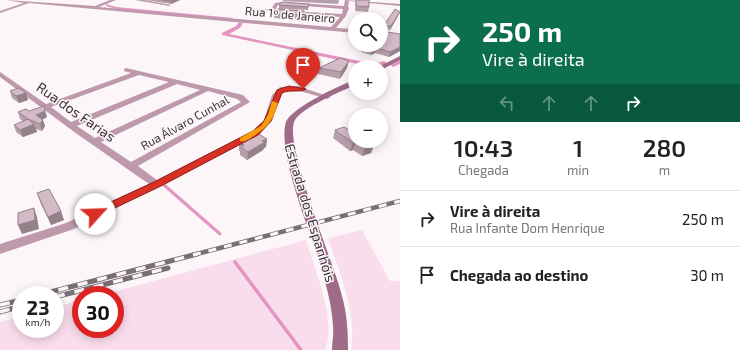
<!DOCTYPE html>
<html lang="pt">
<head>
<meta charset="utf-8">
<style>
	:root { --surface:#fff; --page:#f6f6f6; --text:#222; --muted:#767676; --line:#e0e0e0 }
	body { margin:0; font-family:"Exo 2",sans-serif; background:var(--page); color:var(--text); height:100vh; display:flex; flex-direction:column; font-size:15px; white-space:nowrap }
	* { box-sizing:border-box; margin:0 }
	p { font-size:13px; color:var(--muted) }
	.icon { flex:none; width:22px; height:22px; fill:none; stroke:currentColor; stroke-width:2; stroke-linecap:round; stroke-linejoin:round }
	.map { position:relative; flex:1; overflow:hidden }
	.drawer { display:flex; flex-direction:column; background:var(--surface); width:340px }
	.drawer>* { flex:none }
	.top-card { background:#0b6e4f; color:#fff; overflow:hidden }
	.tools { position:absolute; left:348px; top:12px; display:grid; gap:8px }
	.tools a { display:grid; place-items:center; width:40px; height:40px; border-radius:50%; background:var(--surface); box-shadow:0 2px 10px #0003; font-size:20px }
	.speed { position:absolute; left:12px; top:286px; display:flex; gap:8px; font-size:20px; font-weight:700; text-align:center }
	.speed>* { display:grid; place-content:center; width:52px; height:52px; border-radius:50%; background:var(--surface); box-shadow:0 2px 10px #0003; line-height:1 }
	.speed small { font-size:10px; font-weight:400 }
	.speed .limit { border:6px solid #d22; background:#fff; color:#111 }
	.pin { position:absolute; display:grid; place-items:center; width:34px; height:34px; color:#fff; margin:-41px -17px; border-radius:50% 50% 50% 0; rotate:-45deg; box-shadow:0 0 4px #0007 }
	.pin .icon { rotate:45deg }
	.me { position:absolute; width:44px; margin:-22px; rotate:65deg; stroke-linejoin:round; filter:drop-shadow(0 0 3px #0008) }
	.turn { display:flex; align-items:center; gap:14px; height:84px; padding:0 16px; font-size:18px }
	.turn .icon { width:52px; height:52px; stroke-width:2.5 }
	.turn b { display:block; font-size:28px; line-height:34px }
	.lanes { display:flex; align-items:center; height:38px; padding:0 16px; background:#0003; justify-content:center; gap:20px; direction:ltr }
	.lanes .off { opacity:.35 }
	.eta { display:flex; justify-content:space-evenly; align-items:center; height:68px; text-align:center }
	.eta b { font-size:24px; font-weight:600; line-height:28px }
	ul { padding:0; list-style:none }
	li { display:flex; align-items:center; gap:12px; height:56px; padding:0 16px; border-top:1px solid var(--line) }
	li div { flex:1 }
	li b { display:block; font-size:15px }
	li em { font-style:normal }
	main { display:flex; flex:1; min-height:0 }
	.map>svg:first-child { display:block }
	.green { fill:#faddec }
	.lines { fill:none; stroke-linecap:round; stroke-linejoin:round }
	.stream-far1 { stroke:#e593c1; stroke-width:3 }
	.stream { stroke:#e593c1; stroke-width:3.5 }
	.canal { fill:#e593c1; fill-rule:evenodd }
	.minor { fill:#be99ac; fill-rule:evenodd }
	.secondary { fill:#9f6b88; fill-rule:evenodd }
	.rail-far1-casing { stroke:#786e73; stroke-width:4.5 }
	.rail-casing { stroke:#786e73; stroke-width:5 }
	.rail-far1 { stroke:#fcf6f9; stroke-width:3; stroke-dasharray:8; stroke-linecap:butt }
	.rail { stroke:#fcf6f9; stroke-width:3.5; stroke-dasharray:10; stroke-linecap:butt }
	.wall { fill:#b69fab }
	.shaded-wall { fill:#94828b }
	.building { fill:#d4b9c7; stroke:#94828b }
	.route { fill:#d93025; stroke:#8d1f18 }
	.slow { fill:#f59e0b }
	.labels { text-anchor:middle; stroke-width:3; stroke-linejoin:round; paint-order:stroke }
	.far-street-label { font-size:12px; fill:#3e3339; stroke:#fcf6f9 }
	.street-label { font-size:14px; fill:#3e3339; stroke:#fcf6f9 }
</style>
</head>
<body>
<main>
<div class="map">
<svg width="400" height="350" viewBox="0 0 400 350">
	<rect width="100%" height="100%" fill="#fcf6f9"/>
	<g class="green">
		<path d="M362,230L390,281H400V350H351C357,312 340,274 328,238Z"/>
		<path d="M306,240C315,271 337,320 325,350H0V322L21,317V329H55V307L81,300V329H115V295H101Z"/>
	</g>
	<g class="lines">
		<path class="stream-far1" d="M164,185L220,234"/>
		<path class="stream" d="M235,262L301,350"/>
		<g class="canal">
			<path d="M106,4L116,7L233,18L231,19L116,9L106,6Z"/>
			<path d="M239,22L243,23L240,28L229,34L374,64L384,61L387,63L377,67H371L222,35V33L236,26Z"/>
			<path d="M400,60V64L393,67L390,65Z"/>
		</g>
		<g class="minor">
			<path d="M6,0L95,6L110,0H116L99,7L331,27L340,17L261,10L271,9L275,3L281,2L344,6L345,0L400,4V6L349,1L348,7L349,8L346,16L336,28L355,29V33L29,3L0,13V11L24,3ZM281,4L343,9L342,14L275,10L278,5Z"/>
			<path d="M135,0H145L171,5L169,6Z"/>
			<path d="M126,68L243,95L250,102L138,166L157,180L253,131L264,120L272,95L280,87L297,86L331,97L327,99L297,90L285,91L279,96L272,121L259,135L74,229L0,254V244L66,223L149,184L77,134L0,77V72L46,104L131,73L124,71V69ZM139,75L169,82L71,122L51,107ZM177,84L200,90L95,138L77,126ZM208,91L237,99L241,102L131,162L101,142Z"/>
		</g>
		<g class="secondary">
			<path d="M400,56V60L383,69L381,70V67H378Z"/>
			<path d="M355,80V85C340,92 303,107 295,120C282,142 335,265 342,296C347,314 348,331 348,350H332C332,342 334,334 333,326C332,304 325,281 319,260C309,229 277,151 286,122C290,109 341,84 355,80Z"/>
		</g>
		<g class="rail-far1-casing">
			<path id="rail-far1" d="M193,255L400,201"/>
		</g>
		<g class="rail-casing">
			<g id="rail">
				<path d="M39,295L197,254"/>
				<path d="M55,297L168,268"/>
				<path d="M0,305L21,300"/>
				<path d="M0,312L21,306"/>
			</g>
		</g>
		<use href="#rail-far1" class="rail-far1"/>
		<use href="#rail" class="rail"/>
	</g>
	<g class="wall">
		<path d="M146,0H180L171,4Z"/>
		<path d="M283,0H339L338,4L283,1Z"/>
		<path d="M356,0L369,7L368,12L355,11Z"/>
		<path d="M309,4L308,10L279,9V5Z"/>
		<path d="M304,11L302,20L274,18L275,14Z"/>
		<path d="M398,16L390,30H381V31L400,34V51L389,57L375,53L371,55L361,52L362,47L381,45V25H384Z"/>
		<path d="M355,30V38H353Z"/>
		<path d="M319,68H347L340,79L318,74Z"/>
		<path d="M10,91L26,93L28,100L19,103L12,98Z"/>
		<path d="M29,111H45L47,117L42,120L45,126L42,131L36,129L37,132L23,137L16,132L14,125L23,121L20,119L18,112Z"/>
		<path d="M335,130L374,145L371,153L362,156L353,150L350,151L333,138Z"/>
		<path d="M267,139L266,147L264,148L263,150L247,160L240,155V151H239V143Z"/>
		<path d="M37,193L64,220L51,225L40,202Z"/>
	</g>
	<g class="shaded-wall">
		<path d="M175,0H180L171,4V1Z"/>
		<path d="M400,12L398,16L390,30L391,26Z"/>
		<path d="M400,47V51L389,57L390,52Z"/>
		<path d="M377,48L375,53L371,55L372,50Z"/>
		<path d="M349,61L347,68L340,79L341,72Z"/>
		<path d="M26,93L28,100L19,103L16,96Z"/>
		<path d="M45,111L47,117L38,122L36,115Z"/>
		<path d="M43,120L45,126L42,131L40,124Z"/>
		<path d="M34,124L37,132L23,137L20,130Z"/>
		<path d="M267,139L266,147L264,148L263,150L247,160L248,152L262,141Z"/>
		<path d="M356,142L353,150L350,151L353,143Z"/>
		<path d="M374,145L371,153L362,156L365,148Z"/>
		<path d="M34,208L37,217L39,229L22,234L18,225Z"/>
		<path d="M61,211L64,220L51,225L48,217Z"/>
	</g>
	<g class="building">
		<path d="M162,0H175L171,1Z"/>
		<path d="M356,0H369V7L356,6Z"/>
		<path d="M282,2L309,4L308,7L279,5Z"/>
		<path d="M277,9L304,11L303,15L275,14Z"/>
		<path d="M395,9L400,12L391,26H381V31L400,34V47L390,52L377,48L372,50L362,47L367,45H381V39L385,37H381V25H384Z"/>
		<path d="M340,58L349,61L341,72L319,68Z"/>
		<path d="M19,88L26,93L16,96L10,91Z"/>
		<path d="M44,106L45,111L36,115L43,120L40,124L28,119L18,112L26,109L29,111Z"/>
		<path d="M28,119L34,124L20,130L14,125Z"/>
		<path d="M344,127L355,133V141H367L374,145L365,148L356,142L353,143L335,130Z"/>
		<path d="M257,133L267,139L262,141L265,142L248,152L241,147L244,145L239,143Z"/>
		<path d="M49,189L61,211L48,217L37,193Z"/>
		<path d="M34,208L35,220L18,225V213Z"/>
	</g>
	<path class="route" d="M289,86L306,89C301,93 290,89 282,93L271,121L258,135L161,186L98,216H91L90,214L91,211L154,182L253,131L264,121L277,90Z"/>
	<path class="slow" d="M272,101L278,103C273,121 268,127 252,137C248,140 245,142 240,141V138L261,126L268,115Z"/>
	<g class="labels">
		<g class="far-street-label">
			<text transform="translate(290 15) rotate(5)" y="4">Rua 1º de Janeiro</text>
			<text transform="translate(185 123) rotate(-29)" y="4">Rua Álvaro Cunhal</text>
		</g>
		<g class="street-label">
			<text transform="translate(76 112) rotate(35)" y="5">Rua dos Farias</text>
			<text transform="translate(310 213) rotate(73)" y="5">Estrada dos Espanhóis</text>
		</g>
	</g>
</svg>
<div class="tools">
<a><svg class="icon" aria-label="search" viewBox="0 0 24 24"><circle cx="10" cy="10" r="6"/><path d="M15 15l6 6"/></svg></a>
<a>+</a>
<a>−</a>
</div>
<div class="speed"><div>23<small>km/h</small></div><div class="limit">30</div></div>
<div class="pin" style="left:303px;top:89px;background:#d93025"><svg class="icon" aria-label="arrive" viewBox="0 0 24 24"><path d="M6 21V4h12l-3 4 3 4H6"/></svg></div>
<svg class="me" style="left:95px;top:214px" viewBox="-20 -20 40 40"><circle r="19" fill="#fff"/><path d="M0-13L10 11 0 6-10 11z" fill="#d93025"/></svg>
</div>
<section class="drawer">
<div class="top-card">
<div class="turn"><svg class="icon" aria-label="right" viewBox="0 0 24 24"><path d="M7 20v-9h11M14 6l5 5-5 5"/></svg><div><b>250 m</b>Vire à direita</div></div>
<div class="lanes"><svg class="icon off" aria-label="left" viewBox="0 0 24 24"><path d="M17 20v-9H6M10 6l-5 5 5 5"/></svg><svg class="icon off" aria-label="ahead" viewBox="0 0 24 24"><path d="M12 20V5M6 11l6-6 6 6"/></svg><svg class="icon off" aria-label="ahead" viewBox="0 0 24 24"><path d="M12 20V5M6 11l6-6 6 6"/></svg><svg class="icon" aria-label="right" viewBox="0 0 24 24"><path d="M7 20v-9h11M14 6l5 5-5 5"/></svg></div>
</div>
<div class="eta">
<div><b>10:43</b><p>Chegada</p></div>
<div><b>1</b><p>min</p></div>
<div><b>280</b><p>m</p></div>
</div>
<ul>
<li><svg class="icon" aria-label="right" viewBox="0 0 24 24"><path d="M7 20v-9h11M14 6l5 5-5 5"/></svg><div><b>Vire à direita</b><p>Rua Infante Dom Henrique</p></div><em>250 m</em></li>
<li><svg class="icon" aria-label="arrive" viewBox="0 0 24 24"><path d="M6 21V4h12l-3 4 3 4H6"/></svg><div><b>Chegada ao destino</b></div><em>30 m</em></li>
</ul>
</section>
</main>
</body>
</html>
